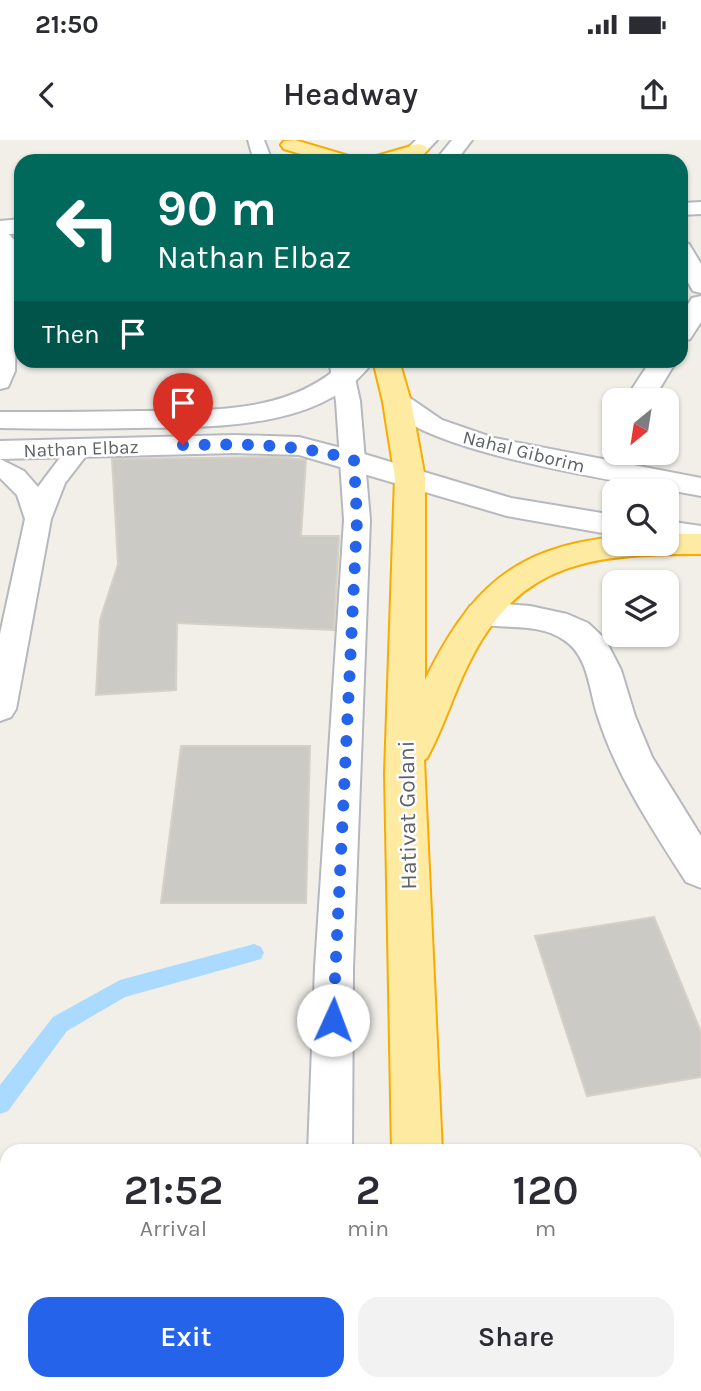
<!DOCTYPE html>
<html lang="en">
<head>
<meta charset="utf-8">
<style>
	:root { --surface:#fff; --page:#f2f2f3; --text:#2b2b33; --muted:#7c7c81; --accent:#2563eb }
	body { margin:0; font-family:Karla,sans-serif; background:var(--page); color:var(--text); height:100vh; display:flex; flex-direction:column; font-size:26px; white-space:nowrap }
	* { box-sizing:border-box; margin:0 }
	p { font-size:23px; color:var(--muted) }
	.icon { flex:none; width:38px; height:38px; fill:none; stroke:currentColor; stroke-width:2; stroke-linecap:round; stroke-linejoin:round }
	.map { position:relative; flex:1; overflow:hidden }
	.panel { position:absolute; left:0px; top:1004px; width:702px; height:247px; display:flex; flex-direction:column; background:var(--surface); border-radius:21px 21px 0 0; box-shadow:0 2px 5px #0004 }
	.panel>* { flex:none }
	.hud { position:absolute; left:14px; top:14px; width:674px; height:214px; border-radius:21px; box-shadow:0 2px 5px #0004; background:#00695c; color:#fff; overflow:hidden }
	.needle { width:46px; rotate:210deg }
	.tools { position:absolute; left:602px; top:248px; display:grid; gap:14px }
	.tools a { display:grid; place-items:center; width:77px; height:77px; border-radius:14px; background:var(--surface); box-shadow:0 2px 5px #0004; font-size:35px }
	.pin { position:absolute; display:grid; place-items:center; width:60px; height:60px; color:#fff; margin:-72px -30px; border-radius:50% 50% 50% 0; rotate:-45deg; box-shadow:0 0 7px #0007 }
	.pin .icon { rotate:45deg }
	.me { position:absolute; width:77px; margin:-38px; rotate:2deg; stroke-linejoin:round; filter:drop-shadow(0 0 5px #0008) }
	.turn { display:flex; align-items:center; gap:24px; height:147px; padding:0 28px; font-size:32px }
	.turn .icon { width:91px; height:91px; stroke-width:2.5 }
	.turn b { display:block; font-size:49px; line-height:60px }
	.then { display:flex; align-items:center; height:66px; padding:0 28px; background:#0003; gap:14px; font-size:26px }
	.eta { display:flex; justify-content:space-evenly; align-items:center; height:119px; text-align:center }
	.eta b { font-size:42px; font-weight:600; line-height:49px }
	.cta { display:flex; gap:14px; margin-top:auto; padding:14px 28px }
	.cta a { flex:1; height:80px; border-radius:21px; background:var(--accent); color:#fff; font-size:28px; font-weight:600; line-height:80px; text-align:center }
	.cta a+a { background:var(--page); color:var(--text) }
	.status { display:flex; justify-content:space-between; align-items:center; height:49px; padding:0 35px; background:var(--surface); direction:ltr }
	.status svg { height:19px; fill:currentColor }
	header { display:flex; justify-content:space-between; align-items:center; height:91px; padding:0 28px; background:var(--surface); font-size:32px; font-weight:600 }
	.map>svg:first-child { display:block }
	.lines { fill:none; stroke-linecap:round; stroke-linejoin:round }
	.stream { fill:#aadaff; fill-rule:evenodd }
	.building { fill:#cccac5; stroke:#d6d1c6; stroke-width:2 }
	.service-casing { stroke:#b5b8bc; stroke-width:4 }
	.minor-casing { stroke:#b5b8bc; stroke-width:4 }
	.tertiary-casing { stroke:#b5b8bc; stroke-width:4 }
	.secondary-casing { stroke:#b6babf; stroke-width:4 }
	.trunk-casing { stroke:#f9ab00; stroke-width:4 }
	.service { fill:#fff; fill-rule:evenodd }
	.minor { fill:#fff; fill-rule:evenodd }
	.tertiary { fill:#fff; fill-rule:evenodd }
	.secondary { fill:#fff; fill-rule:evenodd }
	.trunk { fill:#feeaa1; fill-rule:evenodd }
	.route { stroke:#2563eb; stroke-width:12; stroke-dasharray:0 21.6 }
	.labels { text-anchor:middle; stroke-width:5; stroke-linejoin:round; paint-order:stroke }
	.far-street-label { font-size:19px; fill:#5f6368; stroke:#fff }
	.street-label { font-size:23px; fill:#5f6368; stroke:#fff }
</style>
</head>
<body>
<div class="status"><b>21:50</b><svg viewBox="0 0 49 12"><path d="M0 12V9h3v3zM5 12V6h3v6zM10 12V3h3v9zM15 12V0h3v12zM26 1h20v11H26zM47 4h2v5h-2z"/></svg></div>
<header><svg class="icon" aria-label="back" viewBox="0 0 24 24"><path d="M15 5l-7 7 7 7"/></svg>Headway<svg class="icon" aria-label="share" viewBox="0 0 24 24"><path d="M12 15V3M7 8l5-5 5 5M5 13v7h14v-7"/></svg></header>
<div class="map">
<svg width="701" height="1251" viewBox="0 0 701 1251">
	<rect width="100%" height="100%" fill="#f1efe8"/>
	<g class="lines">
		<path class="stream" d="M254,804L261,807L264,813L261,819L125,857L67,891L8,971L0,974V945L53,877L120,840Z"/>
	</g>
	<g class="building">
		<path d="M277,317L306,320L301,396H339L334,490L177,483L176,550L96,555L100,480L118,424L112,319Z"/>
		<path d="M181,606H310L306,763H161Z"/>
		<path d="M654,777L701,892V937L587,956L535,796Z"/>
	</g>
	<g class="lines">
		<g class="service-casing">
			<g id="service">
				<path d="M248,0H264L272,21H254Z"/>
				<path d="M0,90L7,92L18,104L15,231L8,247L0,249Z"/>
				<path d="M329,220H351L360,261L370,380L353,828L352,1012H308L315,828L344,380L336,261Z"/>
				<path d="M80,301L89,303L92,308L65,343L51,379L16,569L11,577L0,581V494L25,379L17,355L0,338V319L24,331L38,347L71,303Z"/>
				<path d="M299,1244H349L348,1251H298Z"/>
			</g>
		</g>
		<g class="minor-casing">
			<g id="minor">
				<path d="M701,62V74L681,75V63Z"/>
				<path d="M681,102L689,104L701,124V153L693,151L681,130Z"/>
				<path d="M701,156V182L690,199L681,202V175L692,158Z"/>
				<path d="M651,220H677L654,258L644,260L634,258L630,252Z"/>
				<path d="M482,462L530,466L567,474L588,483L605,499L621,530L635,576L652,617L701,696V748L686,742C653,690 617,637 598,577C589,551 589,516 564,500C537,481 500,491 470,482L465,474L470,466Z"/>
			</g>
		</g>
		<g class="tertiary-casing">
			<g id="tertiary">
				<path d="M416,0H437L417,21H395Z"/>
				<path d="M452,0H472L456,21H435Z"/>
			</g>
		</g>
		<g class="secondary-casing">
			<g id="secondary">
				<path d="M21,79V93L0,95V81Z"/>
				<path d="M346,220H374C325,291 209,287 134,288C90,289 45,289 0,288V272C46,272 93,272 139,271C210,270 291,275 346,220Z"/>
				<path d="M397,254L407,256L442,280L494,298L701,338V356C634,343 419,314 383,262L387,256Z"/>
				<path d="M235,295L299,297L364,314L511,358L614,375V395L507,376L299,315L235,313L0,319V301Z"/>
				<path d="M667,381L701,386V406L667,401Z"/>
			</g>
		</g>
		<g class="trunk-casing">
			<g id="trunk">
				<path d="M295,0L352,17L355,21H324L284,9L281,5L284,1Z"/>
				<path d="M418,4L425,6L428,10C415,24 388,21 370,21L373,17Z"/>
				<path d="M373,220H399L411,262L425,338V540C469,451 512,408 614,397V404H667V394H701V414C595,414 519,419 468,525C453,555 443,589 427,618L424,620L442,1012H392L385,633L395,338L383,262Z"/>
				<rect x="396" y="1244" width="58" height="7"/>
			</g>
		</g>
		<use href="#service" class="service"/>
		<use href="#minor" class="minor"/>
		<use href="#tertiary" class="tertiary"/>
		<use href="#secondary" class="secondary"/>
		<use href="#trunk" class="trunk"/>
	</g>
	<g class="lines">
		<path class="route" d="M183,305C244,304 295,303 354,320L357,380L333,880"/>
	</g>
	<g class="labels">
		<g class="far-street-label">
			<text transform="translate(81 308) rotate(-2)" y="7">Nathan Elbaz</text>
			<text transform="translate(524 311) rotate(14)" y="7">Nahal Giborim</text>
		</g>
		<g class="street-label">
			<text transform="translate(407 675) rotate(-91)" y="8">Hativat Golani</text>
		</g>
	</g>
</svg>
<div class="tools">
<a><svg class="needle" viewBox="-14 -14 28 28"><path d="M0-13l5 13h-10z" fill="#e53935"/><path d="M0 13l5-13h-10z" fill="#7c7c81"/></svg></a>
<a><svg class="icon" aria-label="search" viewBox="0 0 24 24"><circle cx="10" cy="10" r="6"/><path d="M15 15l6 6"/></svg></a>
<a><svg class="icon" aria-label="layers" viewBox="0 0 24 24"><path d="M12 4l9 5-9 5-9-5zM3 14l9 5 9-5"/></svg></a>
</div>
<div class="pin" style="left:183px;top:305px;background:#d93025"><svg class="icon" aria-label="arrive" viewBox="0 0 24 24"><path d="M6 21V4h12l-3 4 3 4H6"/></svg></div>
<svg class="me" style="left:333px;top:880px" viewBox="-20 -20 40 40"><circle r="19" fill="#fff"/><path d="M0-13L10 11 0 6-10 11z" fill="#2563eb"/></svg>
<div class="hud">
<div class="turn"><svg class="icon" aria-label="left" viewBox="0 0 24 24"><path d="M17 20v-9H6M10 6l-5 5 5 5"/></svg><div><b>90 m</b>Nathan Elbaz</div></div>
<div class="then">Then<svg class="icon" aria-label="arrive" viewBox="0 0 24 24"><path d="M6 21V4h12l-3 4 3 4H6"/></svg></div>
</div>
<section class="panel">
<div class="eta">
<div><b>21:52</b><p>Arrival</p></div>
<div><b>2</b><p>min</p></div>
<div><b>120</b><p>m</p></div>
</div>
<div class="cta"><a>Exit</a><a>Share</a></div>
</section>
</div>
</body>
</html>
